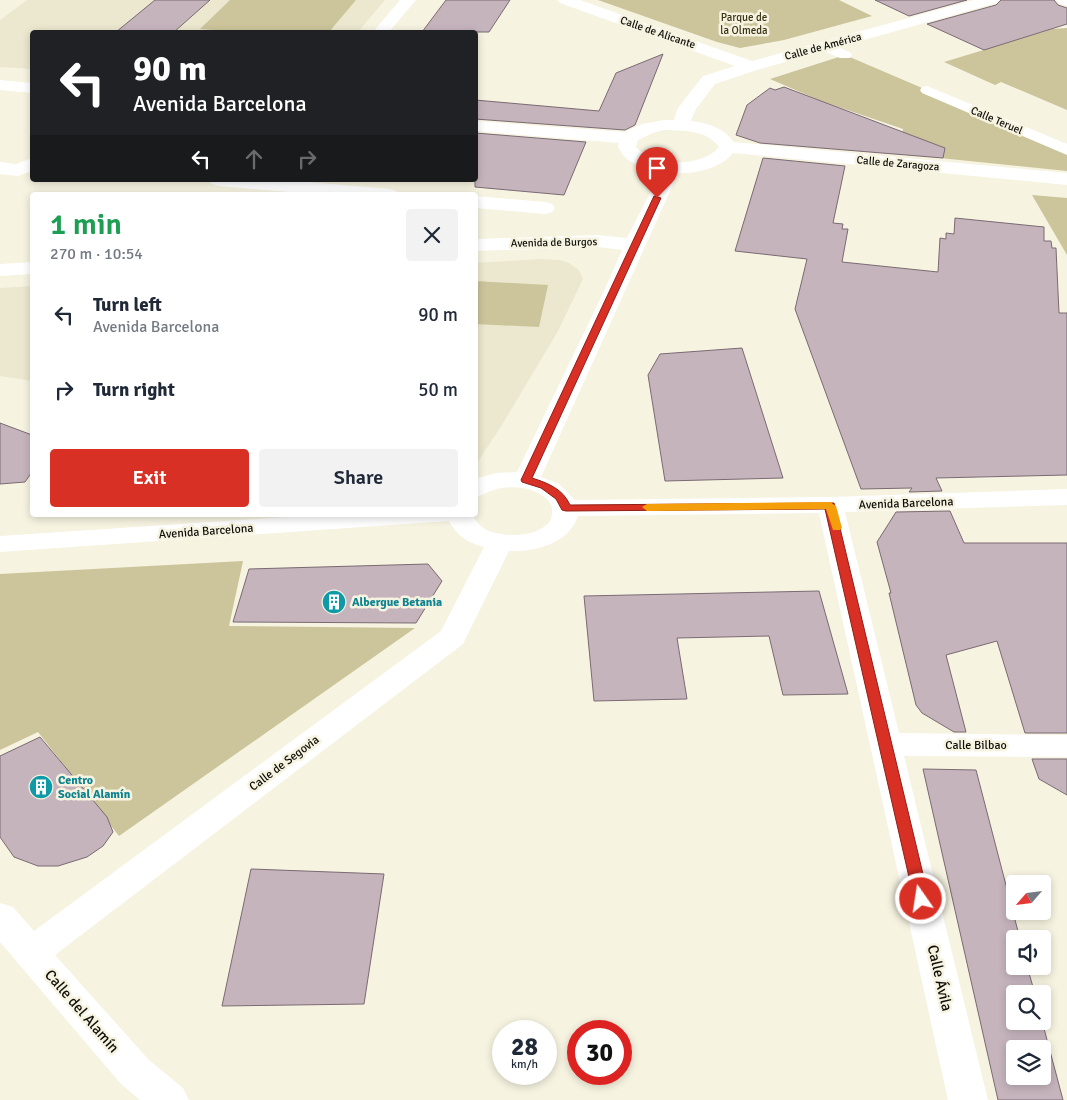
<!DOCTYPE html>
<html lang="en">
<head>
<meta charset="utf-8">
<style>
	:root { --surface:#fff; --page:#f2f2f3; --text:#1f2937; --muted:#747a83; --accent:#d93025 }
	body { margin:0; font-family:Signika,sans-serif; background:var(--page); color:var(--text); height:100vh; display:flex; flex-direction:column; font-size:19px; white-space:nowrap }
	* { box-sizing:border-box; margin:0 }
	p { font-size:16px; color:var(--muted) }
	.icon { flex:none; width:28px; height:28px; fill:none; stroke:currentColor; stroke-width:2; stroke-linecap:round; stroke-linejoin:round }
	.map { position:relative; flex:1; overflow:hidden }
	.drawer { position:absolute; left:30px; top:192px; width:448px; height:325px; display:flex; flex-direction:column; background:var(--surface); border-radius:5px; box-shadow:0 2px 8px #0003 }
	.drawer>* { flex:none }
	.hud { position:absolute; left:30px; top:30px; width:448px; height:152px; border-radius:5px; box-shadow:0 2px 8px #0003; background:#202124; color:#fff; overflow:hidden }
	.needle { width:32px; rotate:242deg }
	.controls { position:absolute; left:1006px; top:875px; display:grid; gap:10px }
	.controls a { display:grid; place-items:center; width:45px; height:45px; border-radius:5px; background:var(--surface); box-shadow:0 2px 8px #0003; font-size:25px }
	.speed { position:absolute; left:492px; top:1020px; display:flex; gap:10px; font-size:25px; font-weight:700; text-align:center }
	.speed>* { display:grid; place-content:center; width:65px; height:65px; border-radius:50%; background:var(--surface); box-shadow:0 2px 8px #0003; line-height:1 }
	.speed small { font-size:12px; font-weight:400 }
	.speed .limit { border:8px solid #d22; background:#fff; color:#111 }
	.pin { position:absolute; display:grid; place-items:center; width:42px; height:42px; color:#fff; margin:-51px -21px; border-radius:50% 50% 50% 0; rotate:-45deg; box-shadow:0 0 5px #0007 }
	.pin .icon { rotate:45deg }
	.me { position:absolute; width:55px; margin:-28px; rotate:347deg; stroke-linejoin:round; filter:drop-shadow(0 0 4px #0008) }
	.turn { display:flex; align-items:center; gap:18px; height:105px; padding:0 20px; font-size:22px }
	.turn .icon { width:65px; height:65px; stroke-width:2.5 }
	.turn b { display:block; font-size:35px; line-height:42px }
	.lanes { display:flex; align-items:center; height:48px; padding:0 20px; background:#0003; justify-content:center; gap:25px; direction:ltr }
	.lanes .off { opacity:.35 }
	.round { display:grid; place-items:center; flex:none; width:52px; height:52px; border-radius:5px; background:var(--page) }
	.head { display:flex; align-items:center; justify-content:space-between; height:85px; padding:0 20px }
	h1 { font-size:30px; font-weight:600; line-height:38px; color:#1e9e55 }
	.button { display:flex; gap:10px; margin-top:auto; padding:10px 20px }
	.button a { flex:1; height:58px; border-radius:5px; background:var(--accent); color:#fff; font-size:20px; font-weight:600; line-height:58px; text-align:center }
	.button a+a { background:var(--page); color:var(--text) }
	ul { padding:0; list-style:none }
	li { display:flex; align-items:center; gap:15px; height:75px; padding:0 20px }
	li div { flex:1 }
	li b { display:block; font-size:19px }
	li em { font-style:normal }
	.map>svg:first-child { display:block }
	.built { fill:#ece8cf }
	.green { fill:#ccc49b }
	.building { fill:#c6b4bd; stroke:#7a6a72; fill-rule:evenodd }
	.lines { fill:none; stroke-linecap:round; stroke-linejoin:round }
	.pedestrian { fill:#fff; fill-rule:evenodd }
	.minor { fill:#fff; fill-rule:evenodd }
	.tertiary { fill:#fff; fill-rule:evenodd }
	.route { fill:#d93025; stroke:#8d1f18 }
	.slow { fill:#f59e0b }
	.labels { text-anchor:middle; stroke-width:5; stroke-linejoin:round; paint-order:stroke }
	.far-park-label { font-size:11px; fill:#383213; stroke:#f6f3e1 }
	.far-street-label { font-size:11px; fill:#100e09; stroke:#f6f3e1 }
	.street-label { font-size:12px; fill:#100e09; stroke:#f6f3e1 }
	.culture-label { font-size:12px; font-weight:bold; fill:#0d838f; stroke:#f6f3e1; text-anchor:start }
	.near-street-label { font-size:15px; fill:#100e09; stroke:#f6f3e1 }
</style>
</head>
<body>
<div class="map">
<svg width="1067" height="1100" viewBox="0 0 1067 1100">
	<rect width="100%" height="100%" fill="#f6f3e1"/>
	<g class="built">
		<path d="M27,0H385L358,32H32V69L0,67V20Z"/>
		<path d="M541,259L560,260L569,263L579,270L583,279L558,331L502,425L475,466V263Z"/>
		<path d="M32,286V381L0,376V288Z"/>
	</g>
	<g class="green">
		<path d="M230,0H356L329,32H241L200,29Z"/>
		<path d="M598,0H839L872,16L784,40L740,48L717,42Z"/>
		<path d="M1067,28V110L1001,82L995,85L944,62L1052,29Z"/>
		<path d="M845,55L1067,150V171L901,154L903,129L821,101L770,79Z"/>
		<path d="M1032,195L1067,198V255Z"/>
		<path d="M475,281L548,285L539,327L475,324Z"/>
		<path d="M243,561L229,626L415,628L119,836L38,732L0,750V574Z"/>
	</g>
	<g class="building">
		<path d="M155,0H210L174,32H116Z"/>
		<path d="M446,0H510L489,32H422Z"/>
		<path d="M875,0H967L909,16Z"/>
		<path d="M1001,0H1054L1058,5L1067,8V24L984,50L927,24L996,5Z"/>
		<path d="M663,54L635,125L625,130L475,119V100L599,111L616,73Z"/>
		<path d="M784,87L945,148L943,158L760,143L736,135L747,105L770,88L775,90Z"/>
		<path d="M475,133L586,142L564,195L475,187Z"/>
		<path d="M763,158L845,166L833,223L843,224L842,229H848L842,262L938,272L940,238L946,239V233L954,234L955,218L1044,227V241H1051L1052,248H1056L1059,313H1067V475L936,478L942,491L909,492L912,488L861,489L795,309L807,259L735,251Z"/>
		<path d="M742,348L783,478L665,481L648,375L660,354Z"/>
		<path d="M0,423L32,435V472L25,482L0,484Z"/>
		<path d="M950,511L964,543H1067V733H1025L997,641L946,655L966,732H954L922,713L916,705L889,593H891L877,542L896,512Z"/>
		<path d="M428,564L442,581L416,623L233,622L249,569Z"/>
		<path d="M819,591L848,694L783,695L769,636L677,638L687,699L594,701L584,596Z"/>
		<path d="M40,737L107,817L113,832L103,846L87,857L58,866H38L14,857L0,837V756Z"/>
		<path d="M1032,759H1067V795L1039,779Z"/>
		<path d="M923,769L976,770L1020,939H1015V966H1027L1035,994H1015V1021H1042L1063,1100H998ZM1015,1049H1042V1076H1015Z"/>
		<path d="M251,869L384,874L364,1004L222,1006Z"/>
	</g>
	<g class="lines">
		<g class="pedestrian">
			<path d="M824,42L850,52L852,55L850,58H840L819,49L817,46L819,43Z"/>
			<path d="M927,86L1067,144V155L922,93L920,90L922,87Z"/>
		</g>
		<g class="minor">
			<path d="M400,0H416L389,32H373Z"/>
			<path d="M557,0H580L752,61L974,0H999L996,3L757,70L715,84L696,109L687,129L681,130L675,129L672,125L678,108L703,76L735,66L560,3Z"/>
			<path d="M1056,0H1067V6L1059,3Z"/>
			<path d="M32,158V171L18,176L0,174V162L16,164Z"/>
			<path d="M672,161L679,163L681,167L541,477L559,484L575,500L830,497L1067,489V505L845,512L899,733L1067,735V757L904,756L988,1100H948L819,513L578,516C569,544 535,552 509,551L463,644L55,955L149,1060L183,1088L189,1100H140L121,1084L0,942V903L13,907L34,931L441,631L484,547C468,543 457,536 449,521L0,552V536L318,515H472C476,521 479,525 485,529C501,538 538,538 550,521C553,515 553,508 550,503C539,487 513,485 497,489C489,491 483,495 475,497V479L496,473L517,472L605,289L622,250L598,247L475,251V239L598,235L627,238L663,167L665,163Z"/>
			<path d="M209,180H285L389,189L396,191L399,195H323L219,186L212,184Z"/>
			<path d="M475,196L545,202L552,204L555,208L552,212L545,214L475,208Z"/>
			<path d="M32,262V274L0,276V264Z"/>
		</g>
		<g class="tertiary">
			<path d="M0,80L32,83V93L0,90Z"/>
			<path d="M664,120C688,120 718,120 734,142L1067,173V185L733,153C713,179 652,179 627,159C623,156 621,151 618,147L619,143L475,131V121L625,132L642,124ZM664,130C683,131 706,129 719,147C701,168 654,167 636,147L638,140L653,133Z"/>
		</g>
	</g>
	<path class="route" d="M654,196L661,198L532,478C548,483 563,489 570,505L834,503L929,899L927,903L921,905L916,903L914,899L825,509L566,511L562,510L556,499L541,488L522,482L521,480Z"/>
	<path class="slow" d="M830,502L836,506L842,528L840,530H833L826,509L647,511L642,507L647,504Z"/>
	<defs>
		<g id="building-disc" transform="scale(1.25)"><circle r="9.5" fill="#0f9aa8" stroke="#f6f3e1"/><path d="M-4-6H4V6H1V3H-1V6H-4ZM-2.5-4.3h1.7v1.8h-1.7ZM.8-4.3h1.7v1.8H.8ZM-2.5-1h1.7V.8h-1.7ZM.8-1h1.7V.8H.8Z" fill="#fff"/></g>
	</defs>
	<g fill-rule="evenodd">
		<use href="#building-disc" x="334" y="602"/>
		<use href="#building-disc" x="41" y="787"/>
	</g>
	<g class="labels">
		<g class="far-park-label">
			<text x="744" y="21">Parque de<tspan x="744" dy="13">la Olmeda</tspan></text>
		</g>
		<g class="far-street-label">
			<text transform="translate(658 32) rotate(19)" y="4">Calle de Alicante</text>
			<text transform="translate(823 46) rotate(-15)" y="4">Calle de América</text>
			<text transform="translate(997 120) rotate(23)" y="4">Calle Teruel</text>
			<text transform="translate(898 163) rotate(5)" y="4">Calle de Zaragoza</text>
			<text transform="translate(554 242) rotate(-1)" y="4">Avenida de Burgos</text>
		</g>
		<g class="street-label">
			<text transform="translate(906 503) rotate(-2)" y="4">Avenida Barcelona</text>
			<text transform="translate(206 531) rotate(-4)" y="4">Avenida Barcelona</text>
			<text x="976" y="749">Calle Bilbao</text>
			<text transform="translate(284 763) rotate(-37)" y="4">Calle de Segovia</text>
		</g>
		<g class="culture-label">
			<text x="352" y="606">Albergue Betania</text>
			<text x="58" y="784">Centro<tspan x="58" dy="14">Social Alamín</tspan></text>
		</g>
		<g class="near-street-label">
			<text transform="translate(940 978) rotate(77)" y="5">Calle Ávila</text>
			<text transform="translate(82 1011) rotate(49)" y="5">Calle del Alamín</text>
		</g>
	</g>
</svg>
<div class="controls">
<a><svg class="needle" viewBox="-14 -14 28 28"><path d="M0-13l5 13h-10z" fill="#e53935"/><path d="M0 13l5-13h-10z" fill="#747a83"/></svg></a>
<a><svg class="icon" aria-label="sound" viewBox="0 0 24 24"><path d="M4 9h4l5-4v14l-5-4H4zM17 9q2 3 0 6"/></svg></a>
<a><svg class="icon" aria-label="search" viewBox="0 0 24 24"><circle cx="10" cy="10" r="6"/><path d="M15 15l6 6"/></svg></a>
<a><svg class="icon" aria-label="layers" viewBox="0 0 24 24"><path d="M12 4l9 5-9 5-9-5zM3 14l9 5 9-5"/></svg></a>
</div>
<div class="speed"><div>28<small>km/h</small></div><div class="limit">30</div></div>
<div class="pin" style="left:657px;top:198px;background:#d93025"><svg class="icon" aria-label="arrive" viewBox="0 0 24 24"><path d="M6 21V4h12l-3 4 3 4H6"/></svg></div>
<svg class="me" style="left:921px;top:899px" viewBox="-20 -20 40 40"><circle r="17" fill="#d93025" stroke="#fff" stroke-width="3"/><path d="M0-11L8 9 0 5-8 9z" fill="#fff"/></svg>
<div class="hud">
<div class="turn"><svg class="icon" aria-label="left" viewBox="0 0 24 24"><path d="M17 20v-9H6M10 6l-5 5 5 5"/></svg><div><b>90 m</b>Avenida Barcelona</div></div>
<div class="lanes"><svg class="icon" aria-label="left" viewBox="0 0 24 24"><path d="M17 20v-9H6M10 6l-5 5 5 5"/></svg><svg class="icon off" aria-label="ahead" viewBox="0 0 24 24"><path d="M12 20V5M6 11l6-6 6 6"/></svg><svg class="icon off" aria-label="right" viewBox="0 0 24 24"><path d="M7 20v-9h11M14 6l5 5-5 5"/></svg></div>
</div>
<section class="drawer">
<div class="head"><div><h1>1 min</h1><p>270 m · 10:54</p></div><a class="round"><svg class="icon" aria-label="close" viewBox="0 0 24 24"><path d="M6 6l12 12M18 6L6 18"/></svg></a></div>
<ul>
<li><svg class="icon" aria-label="left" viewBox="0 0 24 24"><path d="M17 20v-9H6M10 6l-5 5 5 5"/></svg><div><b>Turn left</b><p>Avenida Barcelona</p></div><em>90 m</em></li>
<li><svg class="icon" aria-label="right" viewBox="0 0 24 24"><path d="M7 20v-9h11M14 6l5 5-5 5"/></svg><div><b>Turn right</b></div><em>50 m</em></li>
</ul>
<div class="button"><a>Exit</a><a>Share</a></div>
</section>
</div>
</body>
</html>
